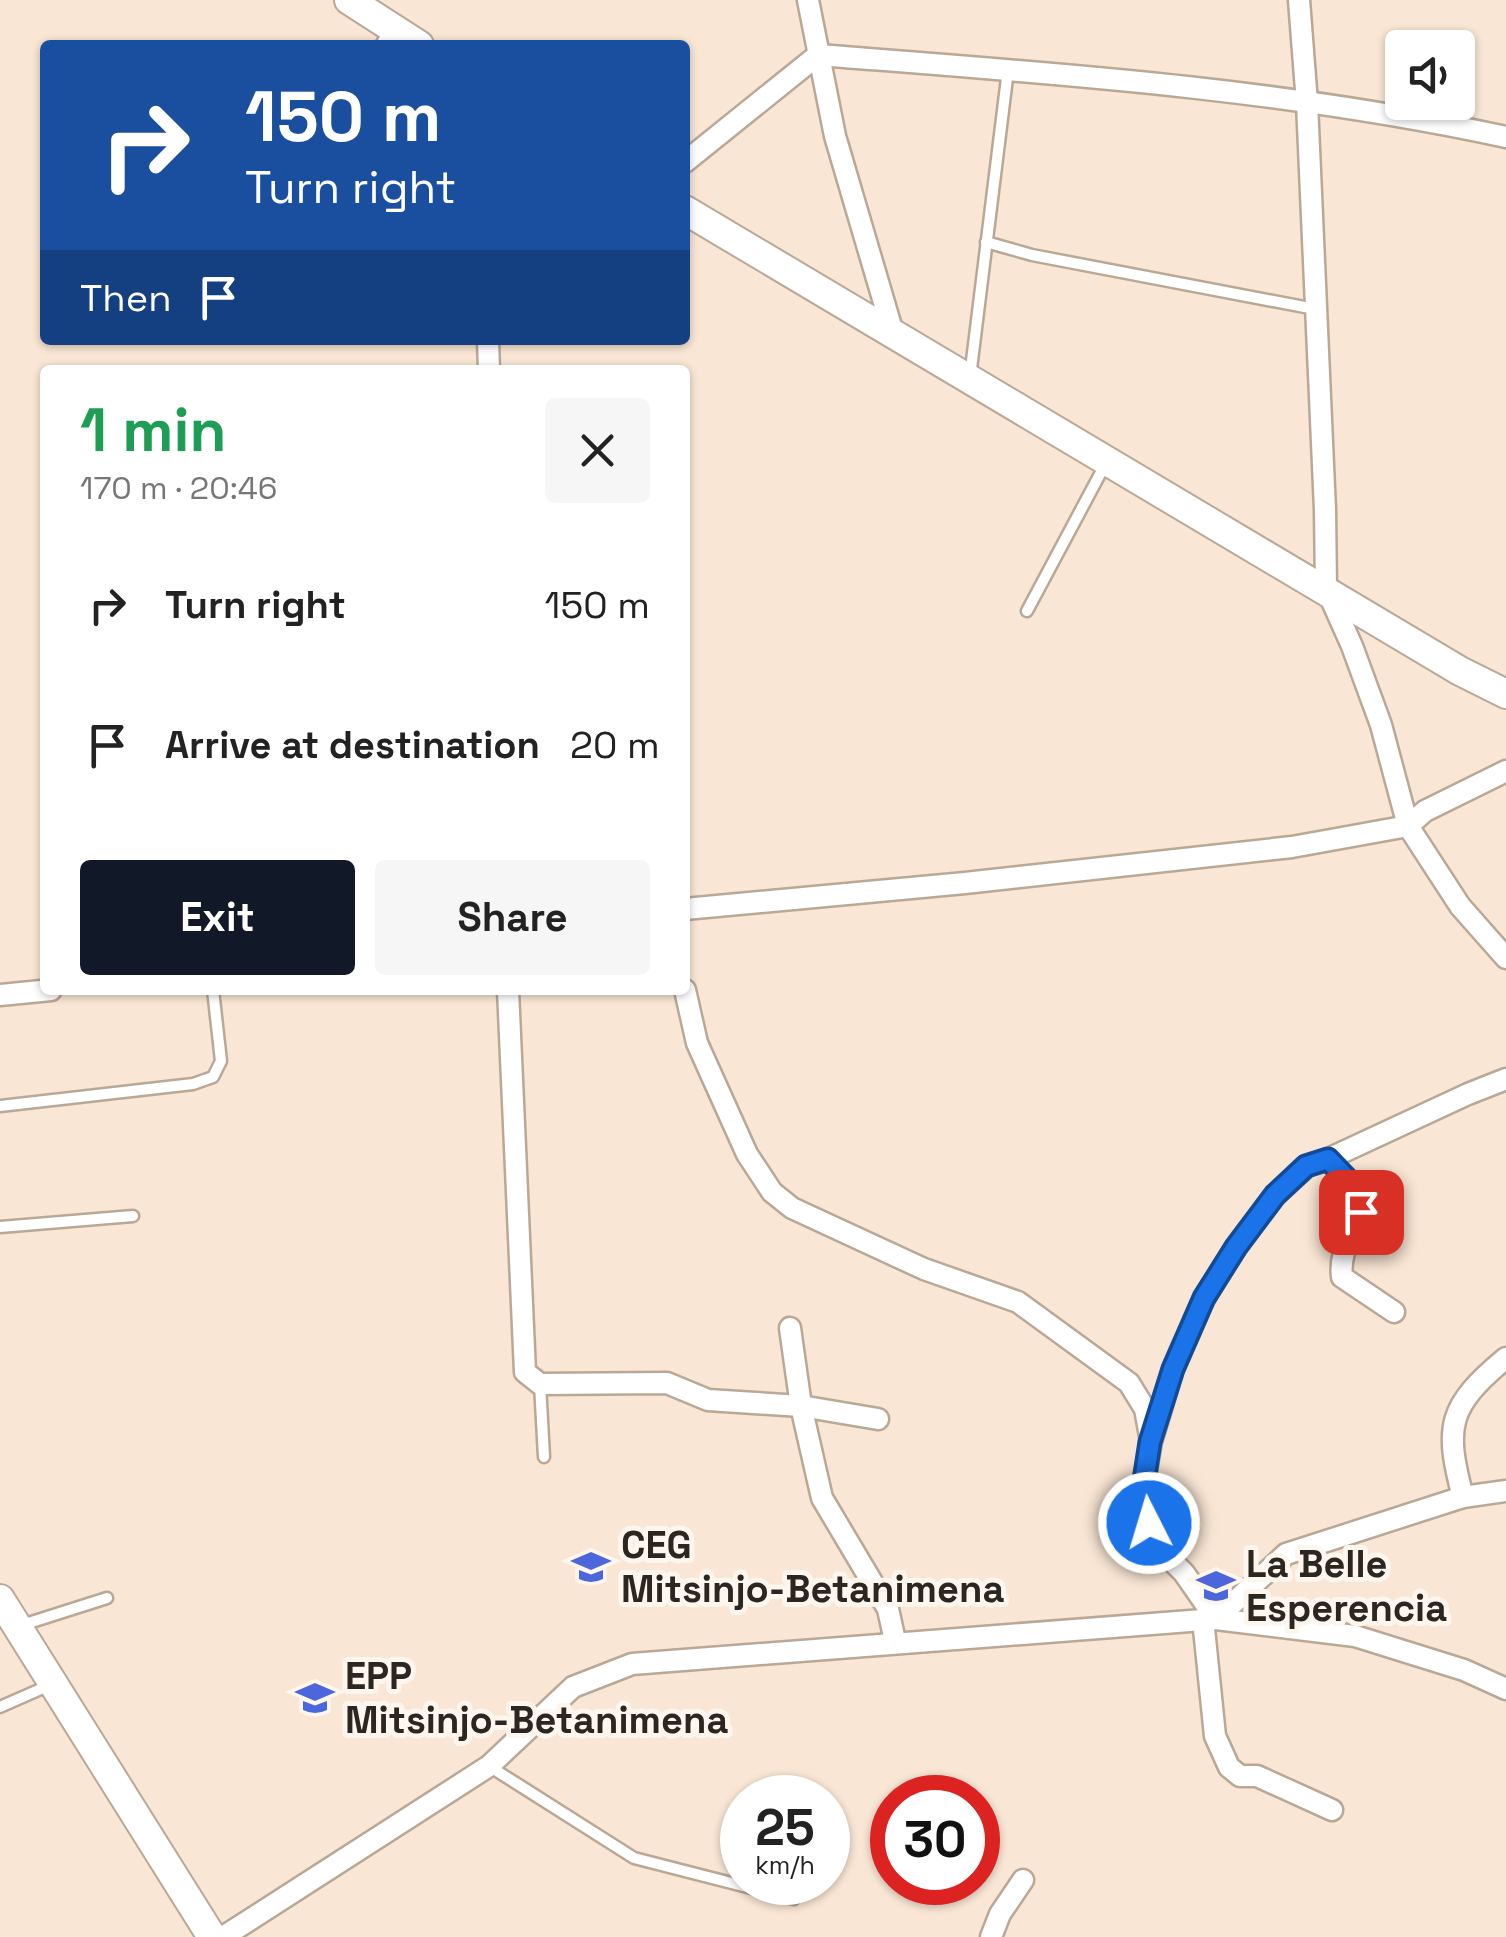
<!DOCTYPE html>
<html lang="en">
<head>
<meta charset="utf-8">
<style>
	:root { --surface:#fff; --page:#f6f6f6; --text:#222; --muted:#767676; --accent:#111827 }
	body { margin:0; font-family:"Space Grotesk",sans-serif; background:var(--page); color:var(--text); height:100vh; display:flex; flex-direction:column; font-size:38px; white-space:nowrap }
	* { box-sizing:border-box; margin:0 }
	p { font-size:32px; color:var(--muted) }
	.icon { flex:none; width:55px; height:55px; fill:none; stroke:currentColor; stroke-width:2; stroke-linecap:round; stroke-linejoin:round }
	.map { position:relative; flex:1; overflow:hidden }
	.drawer { position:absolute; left:40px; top:365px; width:650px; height:630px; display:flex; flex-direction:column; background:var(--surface); border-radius:10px; box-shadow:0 2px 8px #0004 }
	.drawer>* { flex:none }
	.guide { position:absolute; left:40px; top:40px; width:650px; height:305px; border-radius:10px; box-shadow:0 2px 8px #0004; background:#1a4fa0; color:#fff; overflow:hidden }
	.tools { position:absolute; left:1385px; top:30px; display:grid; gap:20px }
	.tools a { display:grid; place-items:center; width:90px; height:90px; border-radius:10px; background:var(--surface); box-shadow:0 2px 8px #0004; font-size:50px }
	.speed { position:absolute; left:720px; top:1775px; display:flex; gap:20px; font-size:50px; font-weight:700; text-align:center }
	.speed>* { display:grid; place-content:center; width:130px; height:130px; border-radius:50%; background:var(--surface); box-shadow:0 2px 8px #0004; line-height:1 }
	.speed small { font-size:25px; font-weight:400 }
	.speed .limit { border:15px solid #d22; background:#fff; color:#111 }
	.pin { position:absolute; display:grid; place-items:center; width:85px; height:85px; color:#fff; margin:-42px; border-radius:20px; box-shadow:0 5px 15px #0006 }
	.me { position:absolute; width:110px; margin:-55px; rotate:355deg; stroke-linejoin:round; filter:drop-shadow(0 0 8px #0008) }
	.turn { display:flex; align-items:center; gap:35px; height:210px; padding:0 40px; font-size:45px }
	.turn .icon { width:130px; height:130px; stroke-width:2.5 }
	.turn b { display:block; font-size:70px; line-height:85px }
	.then { display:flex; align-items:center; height:95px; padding:0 40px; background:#0003; gap:20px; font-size:38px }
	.round { display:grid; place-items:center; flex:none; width:105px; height:105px; border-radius:10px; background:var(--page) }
	.headline { display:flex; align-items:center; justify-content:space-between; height:170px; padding:0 40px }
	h1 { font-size:60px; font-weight:700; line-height:75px; color:#1e9e55 }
	.button { display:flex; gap:20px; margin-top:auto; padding:20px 40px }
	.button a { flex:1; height:115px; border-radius:10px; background:var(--accent); color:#fff; font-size:40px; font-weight:700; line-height:115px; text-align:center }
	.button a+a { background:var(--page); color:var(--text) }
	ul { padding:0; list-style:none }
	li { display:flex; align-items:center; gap:30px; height:140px; padding:0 40px }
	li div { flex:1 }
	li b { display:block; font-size:38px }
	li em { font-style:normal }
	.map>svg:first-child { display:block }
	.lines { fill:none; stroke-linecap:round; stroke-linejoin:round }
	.lane-casing { stroke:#baa897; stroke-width:15 }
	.street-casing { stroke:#baa897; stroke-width:25 }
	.secondary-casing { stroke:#baa897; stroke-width:32 }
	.lane { stroke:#fff; stroke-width:10 }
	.street { stroke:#fff; stroke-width:20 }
	.secondary { stroke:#fff; stroke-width:28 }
	.route-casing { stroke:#114b97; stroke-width:25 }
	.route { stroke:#1a73e8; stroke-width:18 }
	.labels { text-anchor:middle; stroke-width:10; stroke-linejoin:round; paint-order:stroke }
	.poi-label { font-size:38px; font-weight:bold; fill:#2d2620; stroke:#fdf6ee; text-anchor:start }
</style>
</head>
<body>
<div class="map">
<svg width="1506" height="1937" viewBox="0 0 1506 1937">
	<rect width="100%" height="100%" fill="#f9e6d4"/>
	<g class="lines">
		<g class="lane-casing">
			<g id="lane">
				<path d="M381,45L390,28"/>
				<path d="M986,242L1032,255L1315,309"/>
				<path d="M970,377L1008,70"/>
				<path d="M1027,611L1107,461"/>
				<path d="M0,1106L193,1084L213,1077L221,1061L213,990"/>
				<path d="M0,1227L133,1216"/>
				<path d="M540,1384L544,1457"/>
				<path d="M19,1626L107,1598"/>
				<path d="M0,1707L50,1685"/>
				<path d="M489,1766L634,1858L794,1899"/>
			</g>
		</g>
		<g class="street-casing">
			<g id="street">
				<path d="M808,0L835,136L893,333"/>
				<path d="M1299,0L1307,103L1325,510L1326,588L1352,646L1381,725L1408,826L1425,811L1506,771"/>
				<path d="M685,162L818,55C1048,73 1279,88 1506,137"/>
				<path d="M488,340L489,370"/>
				<path d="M685,909L965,883L1292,847L1408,826L1460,906L1506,958"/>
				<path d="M508,990L525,1372L540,1384L667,1383L708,1400L801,1406L878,1419"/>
				<path d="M685,990L697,1043L747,1154L772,1192L792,1208L924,1269L1018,1302L1129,1383L1145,1409L1150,1436"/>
				<path d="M0,995L51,990"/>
				<path d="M1328,1159L1364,1197C1359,1225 1338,1248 1342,1277L1394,1312"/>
				<path d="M790,1328L801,1406L822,1498L888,1609L895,1641"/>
				<path d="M1463,1497C1444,1426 1448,1406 1506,1358"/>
				<path d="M1203,1619L1215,1736L1229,1767L1240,1776H1257L1332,1810"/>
				<path d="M1216,1619L1184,1573L1157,1546L1141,1499L1151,1442L1173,1369L1204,1298L1236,1247L1275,1195L1307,1166L1328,1159L1468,1094L1506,1079"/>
				<path d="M1216,1619L1286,1554L1463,1497L1506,1491"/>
				<path d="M223,1937L489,1766L573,1687L632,1664L1216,1619L1355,1636L1464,1670L1506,1689"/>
				<path d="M991,1937L1000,1914L1023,1880"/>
			</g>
		</g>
		<g class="secondary-casing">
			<g id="secondary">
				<path d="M349,0L419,45"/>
				<path d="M685,210L1460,671L1506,694"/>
				<path d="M0,1599L212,1937"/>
			</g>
		</g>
		<use href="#lane" class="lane"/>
		<use href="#street" class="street"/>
		<use href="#secondary" class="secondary"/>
	</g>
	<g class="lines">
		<g class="route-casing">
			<path id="route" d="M1149,1523L1141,1500L1150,1442L1173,1369L1204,1298L1236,1247L1275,1195L1306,1166L1328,1159L1364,1197L1361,1212"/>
		</g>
		<use href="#route" class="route"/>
	</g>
	<defs>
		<g id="school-bare" transform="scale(3)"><path d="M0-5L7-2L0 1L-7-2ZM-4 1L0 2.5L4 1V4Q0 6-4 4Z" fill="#4c67db" stroke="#fdf6ee" stroke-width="2.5" paint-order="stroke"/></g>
	</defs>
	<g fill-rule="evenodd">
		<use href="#school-bare" x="591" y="1567"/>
		<use href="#school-bare" x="1216" y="1586"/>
		<use href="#school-bare" x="315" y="1698"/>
	</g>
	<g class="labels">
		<g class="poi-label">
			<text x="621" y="1558">CEG<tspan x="621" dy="44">Mitsinjo-Betanimena</tspan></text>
			<text x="1246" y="1577">La Belle<tspan x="1246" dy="44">Esperencia</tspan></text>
			<text x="345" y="1689">EPP<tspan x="345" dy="44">Mitsinjo-Betanimena</tspan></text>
		</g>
	</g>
</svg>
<div class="tools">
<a><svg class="icon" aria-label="sound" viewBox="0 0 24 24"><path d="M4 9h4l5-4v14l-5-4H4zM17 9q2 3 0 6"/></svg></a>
</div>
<div class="speed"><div>25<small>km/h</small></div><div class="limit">30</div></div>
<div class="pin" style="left:1361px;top:1212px;background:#d93025"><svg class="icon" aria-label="arrive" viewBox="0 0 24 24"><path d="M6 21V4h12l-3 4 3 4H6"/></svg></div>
<svg class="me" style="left:1149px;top:1523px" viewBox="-20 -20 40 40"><circle r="17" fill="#1a73e8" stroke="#fff" stroke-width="3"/><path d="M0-11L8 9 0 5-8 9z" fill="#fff"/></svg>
<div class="guide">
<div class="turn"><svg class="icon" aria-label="right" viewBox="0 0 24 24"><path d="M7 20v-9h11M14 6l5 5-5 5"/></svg><div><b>150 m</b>Turn right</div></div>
<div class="then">Then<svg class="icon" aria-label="arrive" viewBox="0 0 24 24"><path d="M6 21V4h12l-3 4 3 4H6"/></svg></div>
</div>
<section class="drawer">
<div class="headline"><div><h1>1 min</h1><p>170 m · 20:46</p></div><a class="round"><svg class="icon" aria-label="close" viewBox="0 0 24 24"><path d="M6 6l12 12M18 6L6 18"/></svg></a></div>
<ul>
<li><svg class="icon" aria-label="right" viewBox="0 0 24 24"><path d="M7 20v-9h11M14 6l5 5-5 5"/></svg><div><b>Turn right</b></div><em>150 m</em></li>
<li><svg class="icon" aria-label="arrive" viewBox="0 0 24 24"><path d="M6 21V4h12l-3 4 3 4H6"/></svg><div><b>Arrive at destination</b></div><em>20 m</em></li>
</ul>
<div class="button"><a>Exit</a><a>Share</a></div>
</section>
</div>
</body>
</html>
